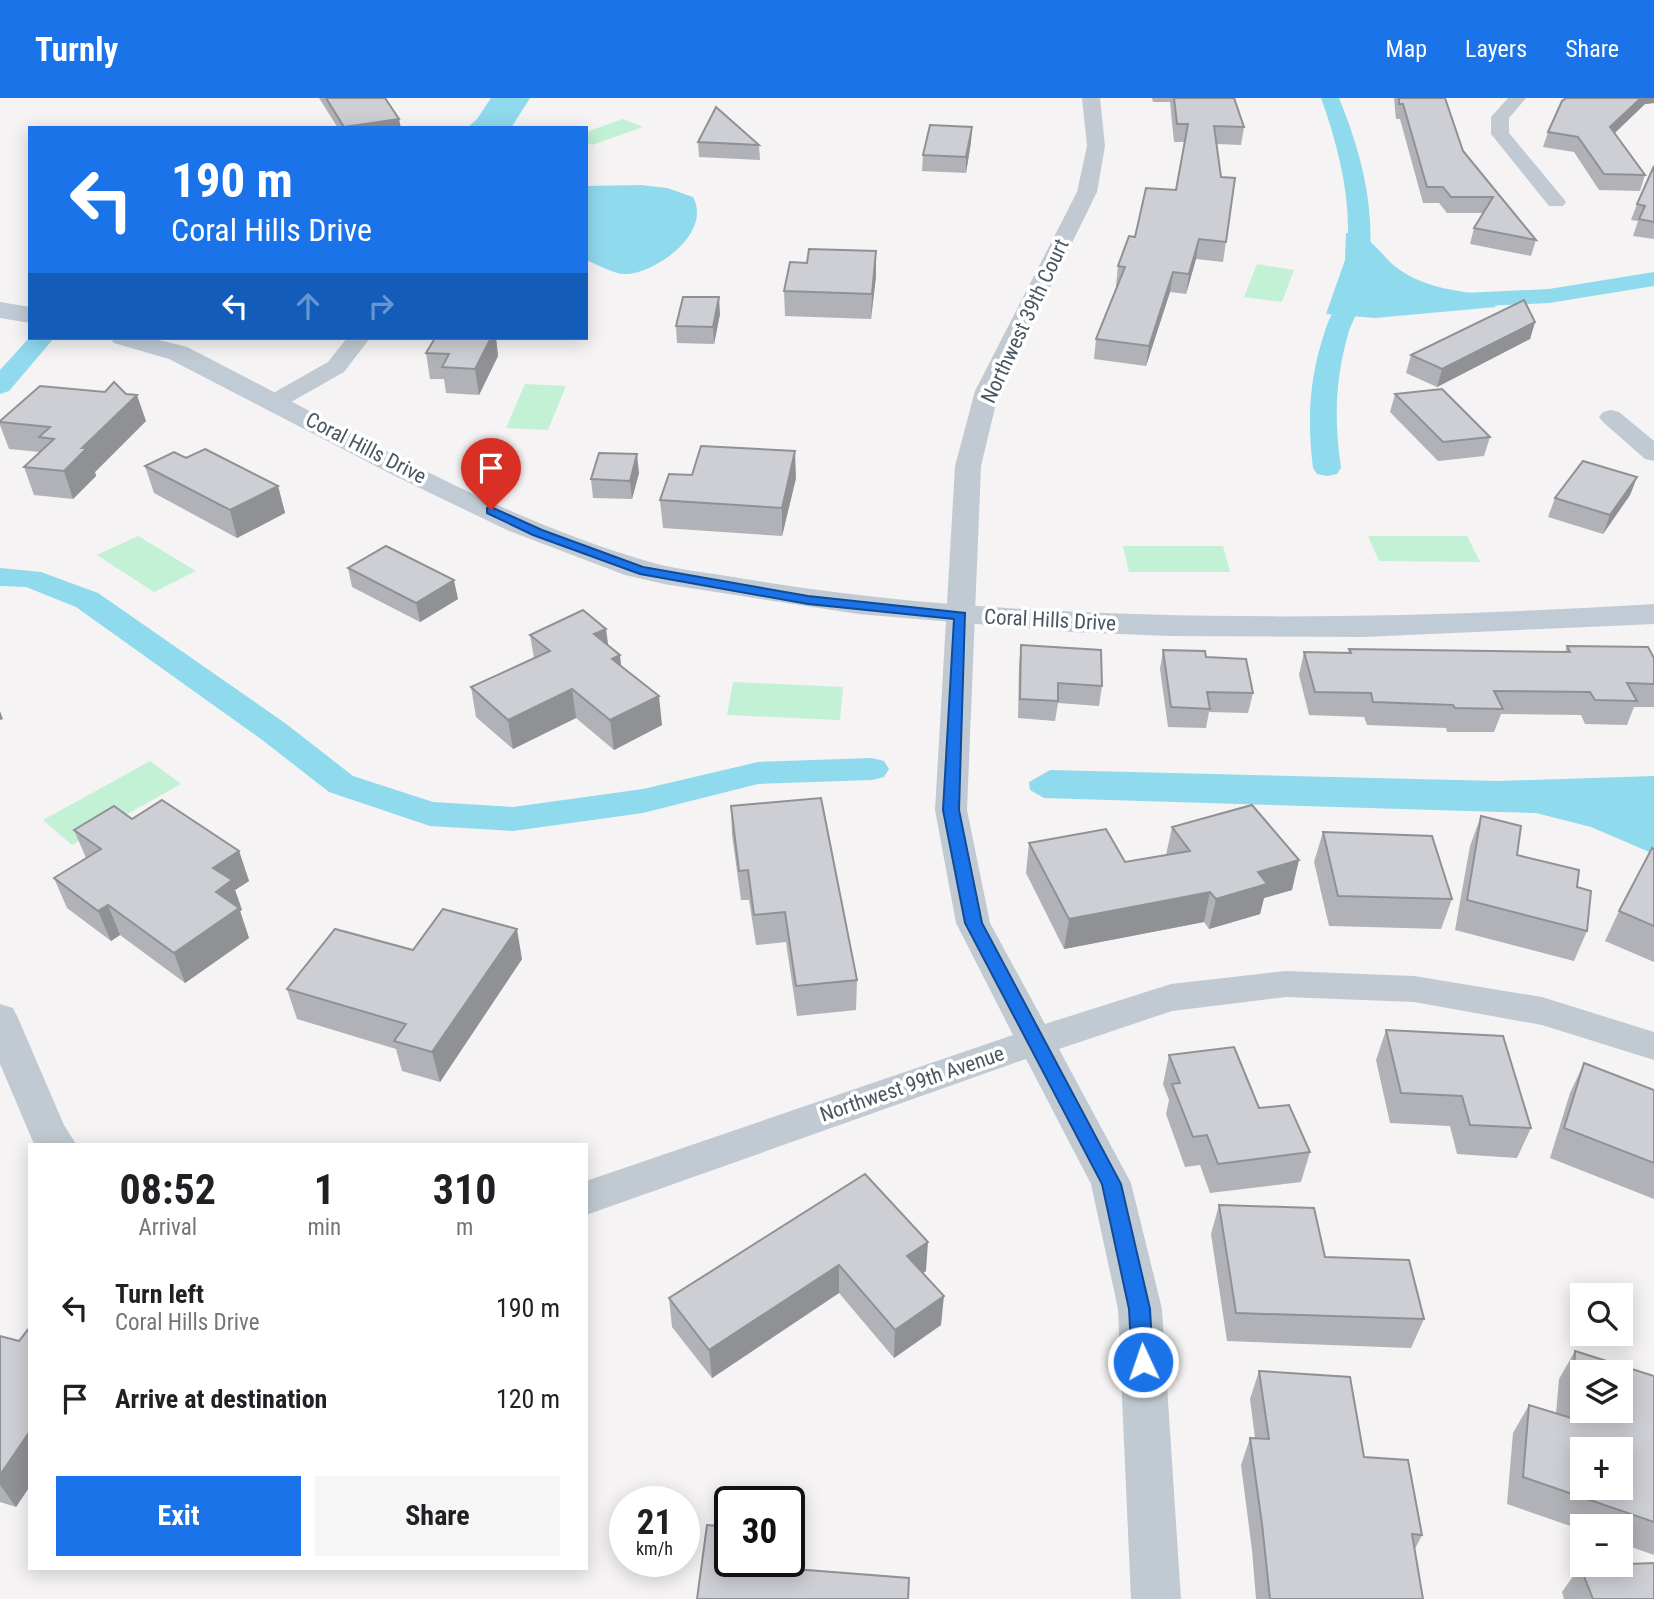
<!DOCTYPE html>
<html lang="en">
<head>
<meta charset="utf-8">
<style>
	:root { --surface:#fff; --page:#f6f6f6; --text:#202124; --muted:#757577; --accent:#1a73e8 }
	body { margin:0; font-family:"Roboto Condensed",sans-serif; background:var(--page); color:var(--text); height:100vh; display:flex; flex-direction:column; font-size:26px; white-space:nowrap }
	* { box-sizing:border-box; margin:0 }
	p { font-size:23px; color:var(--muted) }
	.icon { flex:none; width:38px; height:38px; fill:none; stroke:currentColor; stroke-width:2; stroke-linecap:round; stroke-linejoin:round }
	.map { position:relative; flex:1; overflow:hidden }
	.details { position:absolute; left:28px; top:1045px; width:560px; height:427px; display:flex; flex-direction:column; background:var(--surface); border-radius:0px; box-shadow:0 4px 18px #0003 }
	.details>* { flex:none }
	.top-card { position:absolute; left:28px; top:28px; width:560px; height:214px; border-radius:0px; box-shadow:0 4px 18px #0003; background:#1a73e8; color:#fff; overflow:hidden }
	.fabs { position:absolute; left:1570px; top:1185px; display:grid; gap:14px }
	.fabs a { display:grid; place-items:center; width:63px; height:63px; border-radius:0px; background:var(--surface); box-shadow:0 4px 18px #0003; font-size:35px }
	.speed { position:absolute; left:609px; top:1388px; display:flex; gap:14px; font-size:35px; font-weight:700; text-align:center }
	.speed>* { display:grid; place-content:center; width:91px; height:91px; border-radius:50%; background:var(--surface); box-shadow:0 4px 18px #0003; line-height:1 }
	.speed small { font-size:18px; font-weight:400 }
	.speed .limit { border:4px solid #111; border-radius:10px; background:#fff; color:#111 }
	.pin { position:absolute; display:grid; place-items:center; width:60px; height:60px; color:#fff; margin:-72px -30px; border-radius:50% 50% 50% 0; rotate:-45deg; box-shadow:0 0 7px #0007 }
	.pin .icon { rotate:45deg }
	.me { position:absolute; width:77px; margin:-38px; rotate:357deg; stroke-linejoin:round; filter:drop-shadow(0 0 5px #0008) }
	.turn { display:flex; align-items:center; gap:24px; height:147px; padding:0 28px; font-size:32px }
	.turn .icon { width:91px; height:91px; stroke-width:2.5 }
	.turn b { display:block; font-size:49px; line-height:60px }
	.lanes { display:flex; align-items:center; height:66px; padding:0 28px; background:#0003; justify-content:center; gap:35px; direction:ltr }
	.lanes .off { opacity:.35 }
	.eta { display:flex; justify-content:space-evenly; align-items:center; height:119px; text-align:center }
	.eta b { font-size:42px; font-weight:700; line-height:49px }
	.primary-button { display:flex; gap:14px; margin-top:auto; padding:14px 28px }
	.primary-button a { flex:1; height:80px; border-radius:0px; background:var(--accent); color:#fff; font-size:28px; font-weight:700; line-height:80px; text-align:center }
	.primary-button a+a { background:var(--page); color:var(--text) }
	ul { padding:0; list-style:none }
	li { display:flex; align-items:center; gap:21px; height:91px; padding:0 28px }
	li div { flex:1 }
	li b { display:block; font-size:26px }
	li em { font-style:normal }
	header { display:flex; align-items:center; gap:42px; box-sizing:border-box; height:98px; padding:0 35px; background:var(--accent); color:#fff }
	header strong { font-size:33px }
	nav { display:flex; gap:38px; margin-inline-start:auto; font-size:24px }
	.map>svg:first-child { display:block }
	.green { fill:#c3f1d5 }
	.water { fill:#90daee }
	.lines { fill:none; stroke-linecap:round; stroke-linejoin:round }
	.canal { fill:#90daee; fill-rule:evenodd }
	.street { fill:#c1cad2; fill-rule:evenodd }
	.secondary { fill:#c1cbd6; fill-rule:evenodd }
	.wall { fill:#b0b2b7 }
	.shaded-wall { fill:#909195 }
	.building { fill:#cdcfd5; stroke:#909195; stroke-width:2; fill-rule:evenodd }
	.route { fill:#1a73e8; stroke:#114b97; stroke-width:2 }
	.labels { text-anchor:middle; stroke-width:7; stroke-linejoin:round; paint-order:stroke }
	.street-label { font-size:21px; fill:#4a5661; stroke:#fff }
</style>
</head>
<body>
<header>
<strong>Turnly</strong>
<nav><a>Map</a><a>Layers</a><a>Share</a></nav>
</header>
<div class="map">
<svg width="1654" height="1501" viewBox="0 0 1654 1501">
	<rect width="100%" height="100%" fill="#f5f3f3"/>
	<g class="green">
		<path d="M623,21L643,29L592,47L586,45V34Z"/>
		<path d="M1257,166L1294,172L1282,204L1244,199Z"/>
		<path d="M525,286L566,288L548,332L506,330Z"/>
		<path d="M138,438L196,473L154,494L97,457Z"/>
		<path d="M1368,438H1467L1480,464L1379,463Z"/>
		<path d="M1123,448H1223L1230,474H1129Z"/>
		<path d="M733,584L843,589L840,622L727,617Z"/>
		<path d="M150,663L181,686L72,747L43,722Z"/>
	</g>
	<g class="water">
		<path d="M491,0H530L511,30H467L477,21Z"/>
		<path d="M641,87L667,90L693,99C712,134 659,173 628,176C614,177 599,167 586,162V88Z"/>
		<path d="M1346,135C1377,139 1377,156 1400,172C1424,189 1456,193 1485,197L1496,209L1375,220L1326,216L1345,162Z"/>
		<path d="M1050,672L1498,683L1654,678V756L1591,729L1536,715L1044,700L1030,692L1029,684Z"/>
	</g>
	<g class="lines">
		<g class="canal">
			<path d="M1321,0H1339C1365,64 1379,125 1365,193C1362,207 1354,219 1349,233C1335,280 1334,322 1341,370L1337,376L1327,378L1317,376L1313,370C1307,322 1309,280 1325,233C1329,219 1338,207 1341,193C1357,126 1344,64 1321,0Z"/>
			<path d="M1654,174V188L1549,205L1443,210L1435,208L1431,203L1435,198L1443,196L1549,191Z"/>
			<path d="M30,239L54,240L9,293L0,296V272Z"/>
			<path d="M0,470L41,474L98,495L285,625L353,678L433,704L513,709L643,691L758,664L872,660L884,663L889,671L884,679L872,682L758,686L643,715L513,733L430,728L329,694L261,641L76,509L26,489L0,488Z"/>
		</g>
		<g class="street">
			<path d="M1082,0H1100L1105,48L1097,94L999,293L981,368L967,712L990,825L1045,926L1171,886L1286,873L1414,878L1542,899L1654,934V962L1542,927L1414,904L1286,899L1172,913L1059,951L1131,1085L1162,1211L1181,1501H1131L1118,1211L1091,1086L1026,961L586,1117V1083L1013,937L956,825L935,712L955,368L975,293L1077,94L1087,48Z"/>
			<path d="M1508,0H1526L1509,20V35L1563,100L1566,104L1563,108H1549L1491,36V19Z"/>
			<path d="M347,240H370L344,274L284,308H268L264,303L268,298L328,264Z"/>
			<path d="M1611,312L1619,314L1654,343V363L1645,361L1603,324L1599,319L1603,314Z"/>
			<path d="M0,906L13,910L18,920L64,1027L76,1046H34L0,966Z"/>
		</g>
		<g class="secondary">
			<path d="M0,204L30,209V225L0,220Z"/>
			<path d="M110,240H151L187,249C338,325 487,417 650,464C677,472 706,474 733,479C793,489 854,497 915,503C1161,525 1407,521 1654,506V526L1363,539L1169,538L1072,534L858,516L664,486L625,477L507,432L393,377L169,261L114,245Z"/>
		</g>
	</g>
	<g class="wall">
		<path d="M319,0H385L401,30H338Z"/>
		<path d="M1152,0H1234L1244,29L1241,47L1217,46L1226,144L1223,164L1196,161L1186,196L1170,194L1146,268L1094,261L1096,241L1117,188H1116L1118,168L1135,139L1176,92L1185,44H1174L1170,4H1153Z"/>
		<path d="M1394,0H1445L1463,53L1536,142L1531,158L1470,146L1474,130L1483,115H1447L1439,105H1423L1400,21H1396Z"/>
		<path d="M1654,0V5L1645,6L1615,35L1645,77L1640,93L1599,92L1574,54L1543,49L1548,34Z"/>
		<path d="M972,29L971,44L966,75L922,73L923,57Z"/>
		<path d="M698,44L759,47L760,62L699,59Z"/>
		<path d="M1654,68V141L1633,138L1638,123L1631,122L1637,106Z"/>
		<path d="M876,178L871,221L785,218L784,193Z"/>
		<path d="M720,216L714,246L677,245L676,228Z"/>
		<path d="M1535,224L1530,241L1437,289L1406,275L1411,257Z"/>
		<path d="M435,240H496L498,258L479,297L446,295L444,281H430L426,255Z"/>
		<path d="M1395,296L1490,339L1484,358L1438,363L1390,314Z"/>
		<path d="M0,323H146L95,374L96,378L73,401L34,397L24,369L40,354L9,351L0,327Z"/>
		<path d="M186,360L278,388L285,415L237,440L154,395L145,368Z"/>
		<path d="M639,375L632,401L593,400L591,381Z"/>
		<path d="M1637,379L1630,397L1603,436L1548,419L1555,400Z"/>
		<path d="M796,380L782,438L663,430L660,402Z"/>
		<path d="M348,470L458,501L420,524L352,489Z"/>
		<path d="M530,537L608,548L662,627L614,652L576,620L513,651L476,619L471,589L534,560Z"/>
		<path d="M1021,547L1102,588L1099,608L1058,605L1055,623L1018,620L1019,567Z"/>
		<path d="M1567,548L1654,560V609H1634L1627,627L1585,626L1581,617L1501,616L1494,634H1447L1446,630L1367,627L1364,619L1309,617L1299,577L1304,554L1348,555L1349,551L1565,554Z"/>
		<path d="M1163,552L1206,559L1253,595L1248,615L1209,614L1206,630L1168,629L1160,571Z"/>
		<path d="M731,708L857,882L856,912L797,918L786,844L756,847L749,802H741L732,737Z"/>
		<path d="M1481,718L1517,757L1577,789L1587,833L1574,863L1455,832L1470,748Z"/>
		<path d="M132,721L239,753L249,783L235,792L242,812L240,813L249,840L185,885L120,837L111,843L67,810L54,780L86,760L74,732Z"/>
		<path d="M1172,729L1292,792L1264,800L1260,816L1209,831L1204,824L1064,851L1026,775L1029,745L1125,764L1166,757Z"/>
		<path d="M1323,734L1452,801L1441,831L1329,828L1314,764Z"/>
		<path d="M1654,751V864L1605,843L1619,813Z"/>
		<path d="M413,852L522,861L440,984L402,973L396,951L297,921L287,891Z"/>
		<path d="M1386,932L1531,1030L1517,1060L1457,1056L1450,1028L1390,1025L1376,962Z"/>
		<path d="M1169,957L1259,1010L1310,1054L1301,1084L1210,1095L1200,1067L1185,1069L1166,1016L1169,1002L1163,986Z"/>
		<path d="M1584,965L1654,992V1101L1550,1060L1570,995Z"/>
		<path d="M865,1076L926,1173L923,1175L941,1227L894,1260L839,1195L712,1280L672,1229L669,1200Z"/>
		<path d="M1219,1107L1325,1159L1424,1221L1411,1250L1227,1243L1211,1136Z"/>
		<path d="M30,1229V1388L16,1409L0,1404V1238L19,1243Z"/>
		<path d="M1575,1253L1654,1278V1457L1620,1445V1428H1582V1432L1507,1406L1513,1335L1529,1307L1556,1316L1559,1281Z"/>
		<path d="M1259,1273L1364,1359L1422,1437L1415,1451L1423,1501H1256L1252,1452L1241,1367L1250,1340H1255L1250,1301Z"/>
		<path d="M1580,1468L1654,1501H1564L1562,1494Z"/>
	</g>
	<g class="shaded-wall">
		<path d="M1641,0H1654V5L1645,6L1605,44L1610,29Z"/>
		<path d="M399,21L401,30L344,29Z"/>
		<path d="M972,29L971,44L966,75V59Z"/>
		<path d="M1199,141L1196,161L1186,196L1189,176Z"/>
		<path d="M876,153V178L871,221L872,196Z"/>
		<path d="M1173,174L1170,194L1146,268L1149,248Z"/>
		<path d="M719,199L720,216L714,246L713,229Z"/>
		<path d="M1535,224L1530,241L1437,289L1442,271Z"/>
		<path d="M491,240H496L498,258L479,297L475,271Z"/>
		<path d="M137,297L146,323L95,374L96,378L73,401L64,373L82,350Z"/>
		<path d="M795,353L796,380L782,438V410Z"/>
		<path d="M637,356L639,375L632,401L630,383Z"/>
		<path d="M1637,379L1630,397L1603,436L1610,417Z"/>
		<path d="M278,388L285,415L237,440L230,412Z"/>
		<path d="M454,482L458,501L420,524L416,505Z"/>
		<path d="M606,531L610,560L594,536Z"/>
		<path d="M620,557L623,586L612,561Z"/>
		<path d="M572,591L576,620L513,651L508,622Z"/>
		<path d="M659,598L662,627L614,652L610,622Z"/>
		<path d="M0,613L3,621L0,622Z"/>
		<path d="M239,753L249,783L235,792L242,812L240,813L249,840L185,885L174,855L216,794L213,770Z"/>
		<path d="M1299,762L1292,792L1264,800L1260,816L1209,831L1216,801L1258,774Z"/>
		<path d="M1210,794L1204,824L1064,851L1069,821Z"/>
		<path d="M108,807L120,837L111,843L98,813Z"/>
		<path d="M517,831L522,861L440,984L432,954Z"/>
		<path d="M928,1144L926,1173L906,1187L907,1158Z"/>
		<path d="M839,1167V1195L712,1280L709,1252Z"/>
		<path d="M944,1198L941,1227L894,1260L895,1232Z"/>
		<path d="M30,1333V1388L16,1409L0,1387V1377Z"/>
		<path d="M758,1463H763L764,1466L759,1501Z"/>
	</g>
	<g class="building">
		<path d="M326,0H385L399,21L344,29Z"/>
		<path d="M1174,0H1234L1244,29L1214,28L1221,79L1235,80L1226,144L1199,141L1189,176L1173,174L1149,248L1096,241L1125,169L1118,168L1129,138L1135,139L1146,90L1176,92L1188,26H1177Z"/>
		<path d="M1399,0H1445L1463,53L1536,142L1474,130L1493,99H1451L1443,89H1427L1403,6H1399Z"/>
		<path d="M1566,0H1641L1610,29L1645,77L1604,76L1578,39L1548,34L1562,3Z"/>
		<path d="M716,9L759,47L698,44Z"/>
		<path d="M930,27L972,29L966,59L923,57Z"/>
		<path d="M1654,68V124L1639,121L1645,108L1637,106Z"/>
		<path d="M809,151L876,153L872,196L784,193L790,164L807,165Z"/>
		<path d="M683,199H719L713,229L676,228Z"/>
		<path d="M1524,202L1535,224L1442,271L1411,257Z"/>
		<path d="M435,240H491L475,271L442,269L449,256L426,255Z"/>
		<path d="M114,284L126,296L137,297L82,350H87L64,373L24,369L54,341L39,339L50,329L0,324V323L40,288L105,294Z"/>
		<path d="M1442,291L1490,339L1443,344L1395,296Z"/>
		<path d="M701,348L795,353L782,410L660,402L669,376L692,377Z"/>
		<path d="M205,351L278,388L230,412L145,368L174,354L186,360Z"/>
		<path d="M599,355L637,356L630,383L591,381Z"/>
		<path d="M1583,363L1637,379L1610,417L1555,400Z"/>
		<path d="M386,448L454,482L416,505L348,470Z"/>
		<path d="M583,512L606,531L594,536L620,557L612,561L659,598L610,622L572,591L508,622L471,589L550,553L530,537Z"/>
		<path d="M1021,547L1101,552L1102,588L1058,585V603L1020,601Z"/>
		<path d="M1567,548L1648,549L1654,560V586L1627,585L1637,603L1595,602L1590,594L1494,593L1503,611L1455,610L1453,607L1373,604L1371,595L1315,594L1304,554L1351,555L1349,551L1570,554Z"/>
		<path d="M1163,552L1205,553L1206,559L1246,561L1253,595L1207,594L1210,611L1171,609Z"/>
		<path d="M821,700L857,882L796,888L785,814L754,817L748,772L739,773L731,708Z"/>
		<path d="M162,702L239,753L213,770L232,782L216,794L239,810L174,855L108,807L98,813L54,780L101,751L74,732L114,708L132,721Z"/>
		<path d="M1252,707L1299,762L1258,774L1267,786L1216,801L1210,794L1069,821L1029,745L1106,731L1125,764L1190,753L1172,729Z"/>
		<path d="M1481,718L1521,728L1517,757L1579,772L1577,789L1591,793L1587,833L1467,802Z"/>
		<path d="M1323,734L1432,738L1452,801L1338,798Z"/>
		<path d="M1652,750L1654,751V828L1619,813Z"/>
		<path d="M443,811L517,831L432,954L394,943L406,926L287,891L335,831L413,852Z"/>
		<path d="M1386,932L1503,938L1531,1030L1470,1027L1462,998L1401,995Z"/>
		<path d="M1234,949L1259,1010L1289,1007L1310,1054L1218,1066L1207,1037L1193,1039L1172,986L1180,985L1169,957Z"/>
		<path d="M1584,965L1654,992V1065L1564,1030Z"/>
		<path d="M865,1076L928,1144L907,1158L944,1198L895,1232L839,1167L709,1252L669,1200Z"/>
		<path d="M1219,1107L1314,1110L1325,1159L1409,1162L1424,1221L1236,1215Z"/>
		<path d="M30,1229V1333L0,1377V1238L19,1243Z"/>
		<path d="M1575,1253L1654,1278V1424L1523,1379L1529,1307L1571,1320ZM1582,1274H1620V1312H1582ZM1582,1351H1620V1390H1582Z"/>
		<path d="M1259,1273L1350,1279L1364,1359L1408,1362L1422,1437L1412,1436L1423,1501H1270L1262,1426L1250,1340L1269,1341Z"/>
		<path d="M707,1427L730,1429V1463H758L757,1468L909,1480L908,1501H697Z"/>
		<path d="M1654,1465V1501H1593L1580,1468Z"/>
	</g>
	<path class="route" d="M491,409L542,432L643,469L808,498L965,515L959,712L982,825L1121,1086L1150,1211L1153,1264L1150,1271L1143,1274L1135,1271L1132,1264L1129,1211L1102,1086L965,825L943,712L954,521L808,506L640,476L533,437L487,415V410Z"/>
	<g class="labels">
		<g class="street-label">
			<text transform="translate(1025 223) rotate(-65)" y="7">Northwest 39th Court</text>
			<text transform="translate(366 350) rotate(27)" y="7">Coral Hills Drive</text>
			<text transform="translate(1050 522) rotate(3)" y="7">Coral Hills Drive</text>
			<text transform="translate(912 986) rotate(-19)" y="7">Northwest 99th Avenue</text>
		</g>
	</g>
</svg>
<div class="fabs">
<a><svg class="icon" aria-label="search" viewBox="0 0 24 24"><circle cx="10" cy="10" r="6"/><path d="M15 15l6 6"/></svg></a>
<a><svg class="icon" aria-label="layers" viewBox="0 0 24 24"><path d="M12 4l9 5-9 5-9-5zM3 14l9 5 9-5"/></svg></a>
<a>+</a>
<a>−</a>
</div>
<div class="speed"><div>21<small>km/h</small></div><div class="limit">30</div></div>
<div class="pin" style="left:491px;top:412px;background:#d93025"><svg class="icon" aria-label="arrive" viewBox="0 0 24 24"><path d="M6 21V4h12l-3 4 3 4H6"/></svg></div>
<svg class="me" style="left:1143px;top:1264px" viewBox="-20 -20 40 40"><circle r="17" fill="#1a73e8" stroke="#fff" stroke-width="3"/><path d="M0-11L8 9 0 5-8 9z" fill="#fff"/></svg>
<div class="top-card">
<div class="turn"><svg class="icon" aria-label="left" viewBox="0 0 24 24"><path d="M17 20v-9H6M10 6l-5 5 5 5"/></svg><div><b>190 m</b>Coral Hills Drive</div></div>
<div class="lanes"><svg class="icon" aria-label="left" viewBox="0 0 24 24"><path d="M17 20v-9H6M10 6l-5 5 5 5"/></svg><svg class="icon off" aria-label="ahead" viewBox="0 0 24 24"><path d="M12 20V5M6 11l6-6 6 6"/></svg><svg class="icon off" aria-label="right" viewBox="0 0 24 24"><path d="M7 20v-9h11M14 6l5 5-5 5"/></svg></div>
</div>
<section class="details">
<div class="eta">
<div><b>08:52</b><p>Arrival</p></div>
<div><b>1</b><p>min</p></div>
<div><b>310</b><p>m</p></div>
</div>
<ul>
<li><svg class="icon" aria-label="left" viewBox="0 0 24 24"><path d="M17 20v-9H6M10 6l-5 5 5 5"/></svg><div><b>Turn left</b><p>Coral Hills Drive</p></div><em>190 m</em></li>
<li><svg class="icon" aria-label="arrive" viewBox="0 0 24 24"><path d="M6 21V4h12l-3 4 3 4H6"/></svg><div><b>Arrive at destination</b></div><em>120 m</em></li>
</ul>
<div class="primary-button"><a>Exit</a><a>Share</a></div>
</section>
</div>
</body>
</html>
